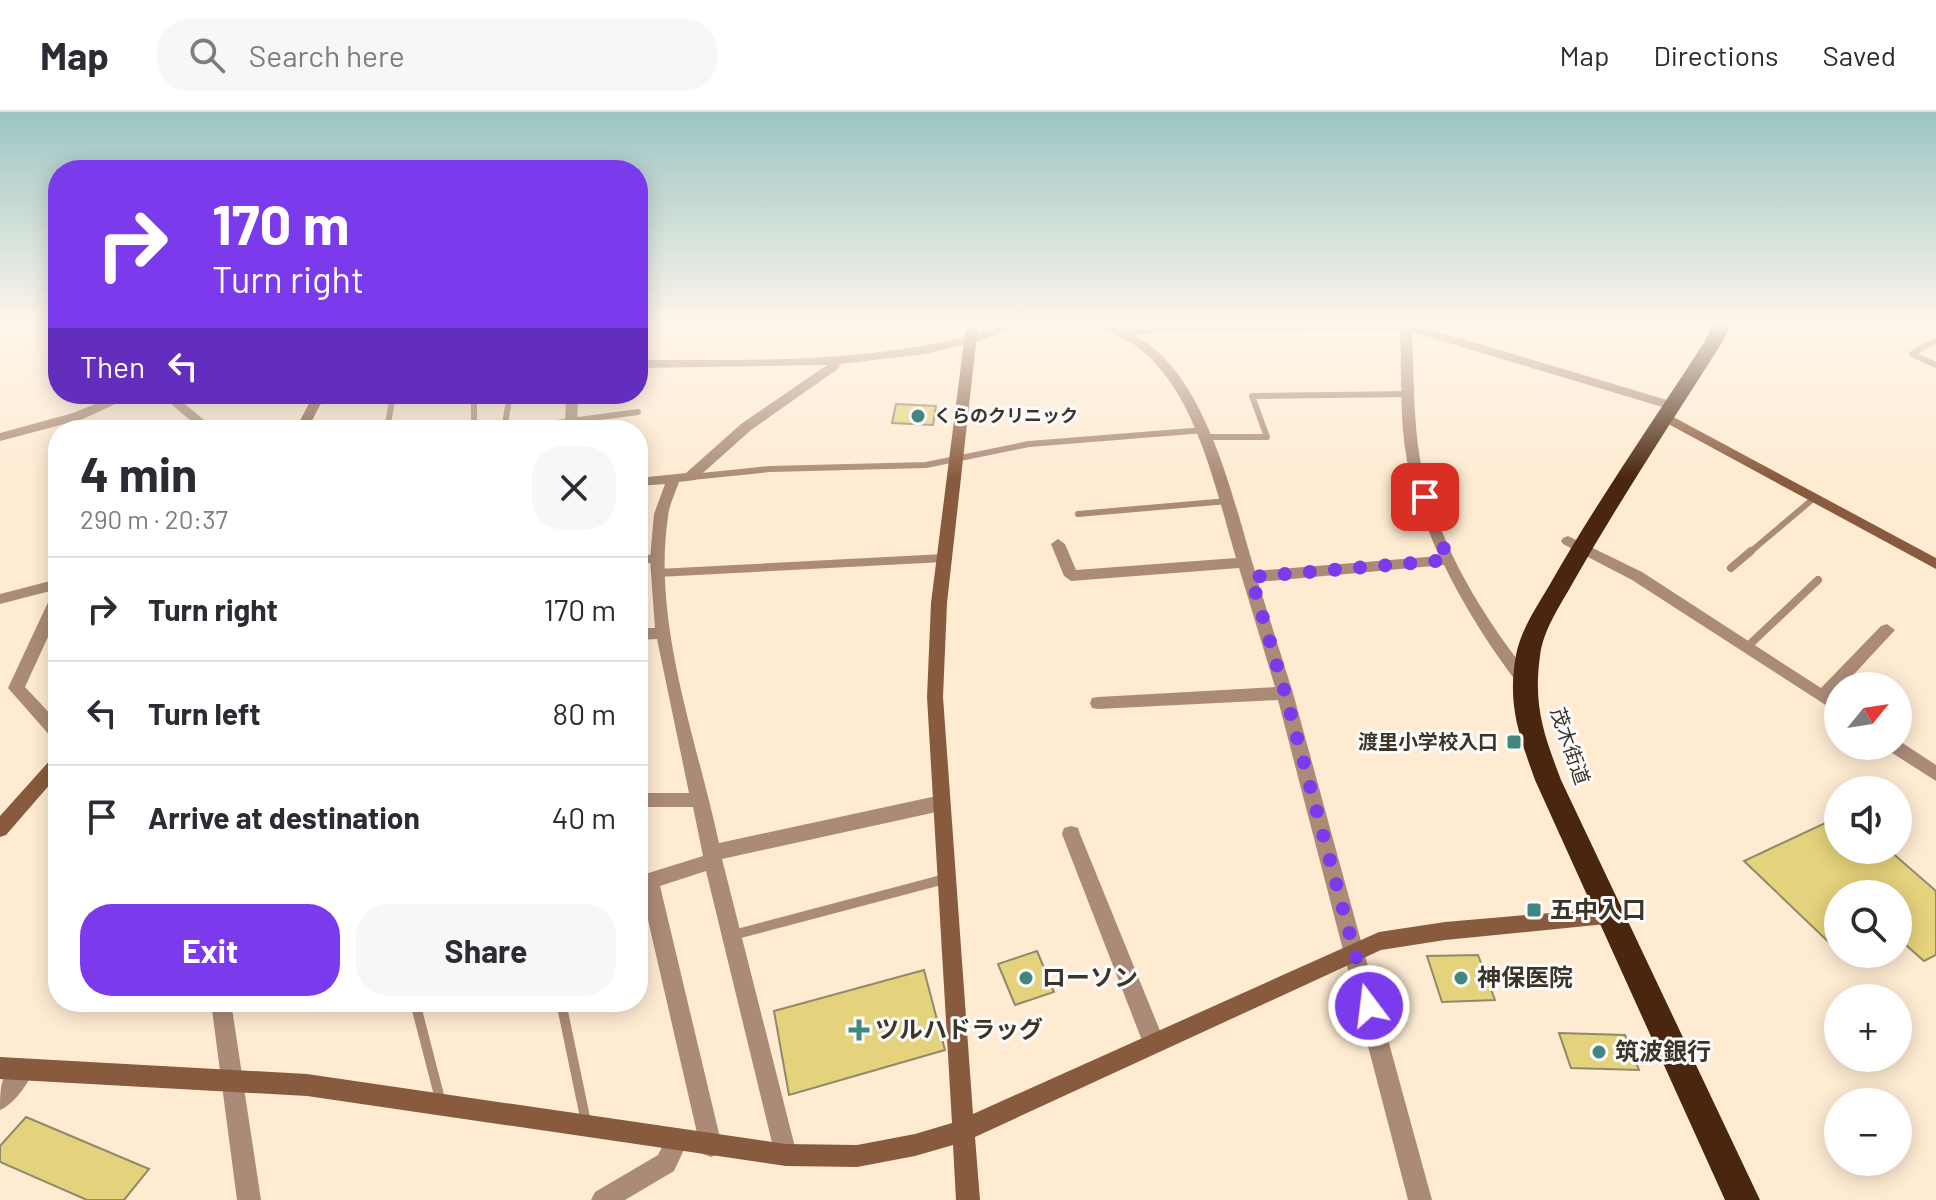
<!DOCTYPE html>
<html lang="en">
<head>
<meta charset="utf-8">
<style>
	:root { --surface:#fff; --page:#f7f7f7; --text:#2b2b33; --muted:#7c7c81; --line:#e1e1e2; --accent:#7c3aed }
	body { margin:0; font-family:Barlow,"Noto Sans JP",sans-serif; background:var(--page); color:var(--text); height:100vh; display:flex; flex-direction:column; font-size:30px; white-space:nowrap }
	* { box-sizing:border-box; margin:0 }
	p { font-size:26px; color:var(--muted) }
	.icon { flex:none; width:44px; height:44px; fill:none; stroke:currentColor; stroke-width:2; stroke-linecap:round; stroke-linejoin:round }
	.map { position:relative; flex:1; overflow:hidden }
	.drawer { position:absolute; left:48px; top:308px; width:600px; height:592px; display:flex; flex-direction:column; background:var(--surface); border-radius:32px; box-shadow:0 4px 20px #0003 }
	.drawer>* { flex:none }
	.guide { position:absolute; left:48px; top:48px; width:600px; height:244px; border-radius:32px; box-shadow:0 4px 20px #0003; background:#7c3aed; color:#fff; overflow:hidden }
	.needle { width:52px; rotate:60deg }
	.buttons { position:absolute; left:1824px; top:560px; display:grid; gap:16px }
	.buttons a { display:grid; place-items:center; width:88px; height:88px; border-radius:50%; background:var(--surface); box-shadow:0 4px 20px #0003; font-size:40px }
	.pin { position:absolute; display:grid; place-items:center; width:68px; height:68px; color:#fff; margin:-34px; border-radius:16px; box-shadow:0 4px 12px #0006 }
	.me { position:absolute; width:88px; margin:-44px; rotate:345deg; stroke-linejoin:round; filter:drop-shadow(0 0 6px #0008) }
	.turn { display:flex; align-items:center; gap:28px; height:168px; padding:0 32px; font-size:36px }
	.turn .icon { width:104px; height:104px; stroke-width:2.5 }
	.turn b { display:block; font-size:56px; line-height:68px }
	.then { display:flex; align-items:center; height:76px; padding:0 32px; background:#0003; gap:16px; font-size:30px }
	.round { display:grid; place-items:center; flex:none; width:84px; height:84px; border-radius:32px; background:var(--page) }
	.summary { display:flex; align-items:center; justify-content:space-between; height:136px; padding:0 32px }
	h1 { font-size:48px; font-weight:700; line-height:60px }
	.cta { display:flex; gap:16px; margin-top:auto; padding:16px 32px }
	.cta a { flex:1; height:92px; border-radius:32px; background:var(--accent); color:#fff; font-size:32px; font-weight:700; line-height:92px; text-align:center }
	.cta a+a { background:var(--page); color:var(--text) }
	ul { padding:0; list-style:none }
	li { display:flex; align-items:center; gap:24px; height:104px; padding:0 32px; border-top:2px solid var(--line) }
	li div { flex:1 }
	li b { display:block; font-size:30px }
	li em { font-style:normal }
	header { display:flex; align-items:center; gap:48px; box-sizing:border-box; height:112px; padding:0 40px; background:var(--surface); border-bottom:2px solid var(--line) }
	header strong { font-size:38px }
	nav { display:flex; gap:44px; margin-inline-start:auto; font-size:28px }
	.search { width:560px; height:72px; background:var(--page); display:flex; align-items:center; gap:20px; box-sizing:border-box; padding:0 28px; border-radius:32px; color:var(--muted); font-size:30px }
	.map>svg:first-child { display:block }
	.building { fill:#e5d27c; stroke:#918a69; stroke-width:2 }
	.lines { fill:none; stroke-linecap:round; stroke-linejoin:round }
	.lane-far2 { stroke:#ab8b77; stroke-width:6 }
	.lane-far1 { stroke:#ab8b77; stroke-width:8 }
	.lane { stroke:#ab8b77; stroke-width:10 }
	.street { fill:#ab8b77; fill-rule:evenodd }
	.secondary { fill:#895b3e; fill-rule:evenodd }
	.highway { fill:#49260d; fill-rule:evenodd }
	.route { stroke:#7c3aed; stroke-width:14; stroke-dasharray:0 25.2 }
	.poi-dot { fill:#41877f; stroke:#fbfbfb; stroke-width:3 }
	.labels { text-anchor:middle; stroke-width:6; stroke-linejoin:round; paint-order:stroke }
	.far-poi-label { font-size:18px; font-weight:bold; fill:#3d3428; stroke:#fbfbfb; text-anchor:start }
	.poi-label { font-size:20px; font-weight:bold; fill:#3d3428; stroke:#fbfbfb; text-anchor:end }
	.street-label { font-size:20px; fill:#3d3428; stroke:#fbfbfb }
	.near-poi-label { font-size:24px; font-weight:bold; fill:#3d3428; stroke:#fbfbfb; text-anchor:start }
</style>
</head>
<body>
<header>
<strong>Map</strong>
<div class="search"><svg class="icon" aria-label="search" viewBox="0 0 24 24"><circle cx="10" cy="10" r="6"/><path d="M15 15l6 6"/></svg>Search here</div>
<nav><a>Map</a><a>Directions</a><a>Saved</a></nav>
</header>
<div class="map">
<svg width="1936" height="1088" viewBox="0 0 1936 1088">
	<rect width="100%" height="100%" fill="#feebd2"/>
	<g class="building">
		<path d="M896,292L936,294L933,313L892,311Z"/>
		<path d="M1838,705V738H1889L1936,779V843L1924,849L1898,826V782H1838V839L1744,749Z"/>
		<path d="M1037,839L1054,880L1015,893L998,852Z"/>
		<path d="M1478,843L1495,888L1442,890L1427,844Z"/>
		<path d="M924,858L945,938L789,983L774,899Z"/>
		<path d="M1559,921L1625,923L1639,958L1571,956Z"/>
		<path d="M26,1005L149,1057L124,1088H87L0,1050V1034Z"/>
	</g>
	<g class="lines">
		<g class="lane-far2">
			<path d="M638,227L643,226"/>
			<path d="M1936,228L1912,242L1936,253"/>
			<path d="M474,282V318"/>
			<path d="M510,282L504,318L638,300"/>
			<path d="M387,318L393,282"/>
			<path d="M1207,325H1267L1252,284L1410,282"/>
			<path d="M692,365L770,357L926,353L1029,332L1204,318"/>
			<path d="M1078,402L1228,389"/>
			<path d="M1749,441L1813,387"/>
		</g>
		<g class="lane-far1">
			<path d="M638,448L658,446"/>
			<path d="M1731,456L1751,439"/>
			<path d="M658,461L944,446"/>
			<path d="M1747,535L1818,468"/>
		</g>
		<g class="lane">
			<path d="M733,823L945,767"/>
			<path d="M415,890L441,991"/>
			<path d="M561,890L586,1010"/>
		</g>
		<g class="street">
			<path d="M1006,213H1024L976,230L925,242L840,252L839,256L751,318L695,368L679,370C675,382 669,393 668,405C652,512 697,628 719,731L941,683L947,686L950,691L947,696L941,699L722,747L797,1043L794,1051L786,1054L778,1051L775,1043L706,759L660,774L722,1034L719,1042L711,1045L703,1042L700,1034L639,769L642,763L703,744L693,695H638V681H689L657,527L638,528V516H655L650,447L654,402L665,372L638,374V366L686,361L741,312L827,253L638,256V248C762,248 886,252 1006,213Z"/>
			<path d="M1098,213H1113L1124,219L1158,214L1416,213L1677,291L1679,294L1677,297H1669L1412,220C1414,262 1413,305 1420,347C1435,427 1480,501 1530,564L1532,568L1530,572H1518C1490,535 1465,496 1444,453L1258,470L1293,581L1432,1088H1408L1278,588L1098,597L1092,596L1090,591L1092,586L1098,585L1275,575L1239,456L1071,469L1064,464L1051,432L1058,427L1065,432L1076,458L1236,446C1216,379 1196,277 1136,234C1125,226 1109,222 1098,213ZM1400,218C1402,261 1399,306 1407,349C1413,382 1426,413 1439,444L1255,459C1233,389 1207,261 1135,224L1158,220Z"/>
			<path d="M120,282H137L83,307L0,329V321L73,301Z"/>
			<path d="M159,282H173L216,318H202Z"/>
			<path d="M566,282H578L577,318H565Z"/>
			<path d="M1568,424L1642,460L1821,576L1881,514L1887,512L1895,518L1843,574H1838V579L1833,584L1838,587V601L1632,468L1563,432L1561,429L1563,426Z"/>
			<path d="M58,467V477L0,492V482Z"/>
			<path d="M58,481V503L25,575L58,610V628L52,626L8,576L50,486Z"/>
			<path d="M1898,628L1936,653V669L1889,639L1886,634H1898Z"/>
			<path d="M1071,714L1078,716L1080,722L1165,931L1161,938L1154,941L1147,938L1143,931L1062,722L1064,716Z"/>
			<path d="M211,890H231L261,1088H237Z"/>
			<path d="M23,947L31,950L34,958C28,972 14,992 0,998C0,976 0,957 23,947Z"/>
			<path d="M678,1016L686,1019L689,1027L674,1059L625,1088H591L595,1080L658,1043L670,1019Z"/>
		</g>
		<g class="secondary">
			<path d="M966,213H978L947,491L943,585L973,1002L1379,820L1445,810L1609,796L1616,799L1619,805L1616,811L1445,828L1381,838L975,1025L980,1088H956L953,1033L915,1044L857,1055L786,1054L307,984L0,967V945L307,962L786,1032L857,1033L915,1022L952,1011L927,585L931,491Z"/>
			<path d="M314,282H326L307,318H295Z"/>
			<path d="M1666,301L1936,446V457L1661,308L1660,305Z"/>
			<path d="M58,644V663L6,723L0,725V704L52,646Z"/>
		</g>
		<path class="highway" d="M1712,213H1730L1723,229C1673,308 1621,386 1575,467C1562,491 1543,517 1540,544C1533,594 1544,623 1561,668L1760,1088H1725L1535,668C1519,623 1507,592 1516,543C1521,516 1540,490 1553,467C1600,385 1654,308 1705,229Z"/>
	</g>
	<linearGradient id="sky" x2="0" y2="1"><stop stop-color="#9cc5c3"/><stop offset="0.58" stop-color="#fff6eb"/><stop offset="1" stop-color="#fff6eb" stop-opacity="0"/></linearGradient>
	<rect width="1936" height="366" fill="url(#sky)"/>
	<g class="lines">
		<path class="route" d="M1369,894L1285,581L1251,465L1448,448L1425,385"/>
	</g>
	<g class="poi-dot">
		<circle cx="918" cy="304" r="8"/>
		<rect x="1506" y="622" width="16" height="16" rx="4"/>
		<rect x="1526" y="790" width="16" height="16" rx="4"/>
		<circle cx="1026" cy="866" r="8"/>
		<circle cx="1461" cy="866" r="8"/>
		<path d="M855 906h8v8h8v8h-8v8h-8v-8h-8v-8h8z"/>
		<circle cx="1599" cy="940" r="8"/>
	</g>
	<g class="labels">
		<g class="far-poi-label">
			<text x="934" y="310">くらのクリニック</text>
		</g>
		<g class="poi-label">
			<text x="1498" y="637">渡里小学校入口</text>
		</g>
		<g class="street-label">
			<text transform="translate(1570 634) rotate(71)" y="7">茂木街道</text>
		</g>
		<g class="near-poi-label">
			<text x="1550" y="806">五中入口</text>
			<text x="1042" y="874">ローソン</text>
			<text x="1477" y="874">神保医院</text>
			<text x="875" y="926">ツルハドラッグ</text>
			<text x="1615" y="948">筑波銀行</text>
		</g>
	</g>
</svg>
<div class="buttons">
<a><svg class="needle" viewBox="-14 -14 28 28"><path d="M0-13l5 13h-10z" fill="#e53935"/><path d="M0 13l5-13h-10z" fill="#7c7c81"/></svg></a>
<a><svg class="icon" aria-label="sound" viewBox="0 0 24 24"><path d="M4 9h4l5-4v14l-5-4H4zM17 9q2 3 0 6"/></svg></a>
<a><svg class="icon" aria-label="search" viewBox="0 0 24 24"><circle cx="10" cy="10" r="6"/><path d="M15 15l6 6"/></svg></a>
<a>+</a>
<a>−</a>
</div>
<div class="pin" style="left:1425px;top:385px;background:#d93025"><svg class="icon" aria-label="arrive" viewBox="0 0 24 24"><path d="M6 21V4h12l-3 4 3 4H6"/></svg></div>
<svg class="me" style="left:1369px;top:894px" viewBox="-20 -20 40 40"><circle r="17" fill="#7c3aed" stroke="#fff" stroke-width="3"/><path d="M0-11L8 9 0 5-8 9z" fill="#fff"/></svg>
<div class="guide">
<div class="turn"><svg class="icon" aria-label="right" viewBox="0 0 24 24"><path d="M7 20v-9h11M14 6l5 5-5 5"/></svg><div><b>170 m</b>Turn right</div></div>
<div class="then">Then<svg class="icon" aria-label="left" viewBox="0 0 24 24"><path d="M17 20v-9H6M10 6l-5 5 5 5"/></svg></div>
</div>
<section class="drawer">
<div class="summary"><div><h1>4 min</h1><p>290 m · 20:37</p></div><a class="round"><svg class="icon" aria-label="close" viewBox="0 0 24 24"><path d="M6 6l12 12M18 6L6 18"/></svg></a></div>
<ul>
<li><svg class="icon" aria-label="right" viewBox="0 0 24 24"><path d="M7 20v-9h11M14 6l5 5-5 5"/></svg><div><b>Turn right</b></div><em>170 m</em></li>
<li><svg class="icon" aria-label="left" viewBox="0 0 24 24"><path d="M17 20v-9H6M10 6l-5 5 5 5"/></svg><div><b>Turn left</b></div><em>80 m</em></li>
<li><svg class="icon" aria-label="arrive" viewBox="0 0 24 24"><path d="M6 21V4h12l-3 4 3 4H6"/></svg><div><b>Arrive at destination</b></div><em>40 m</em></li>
</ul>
<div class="cta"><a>Exit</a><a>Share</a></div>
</section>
</div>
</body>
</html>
